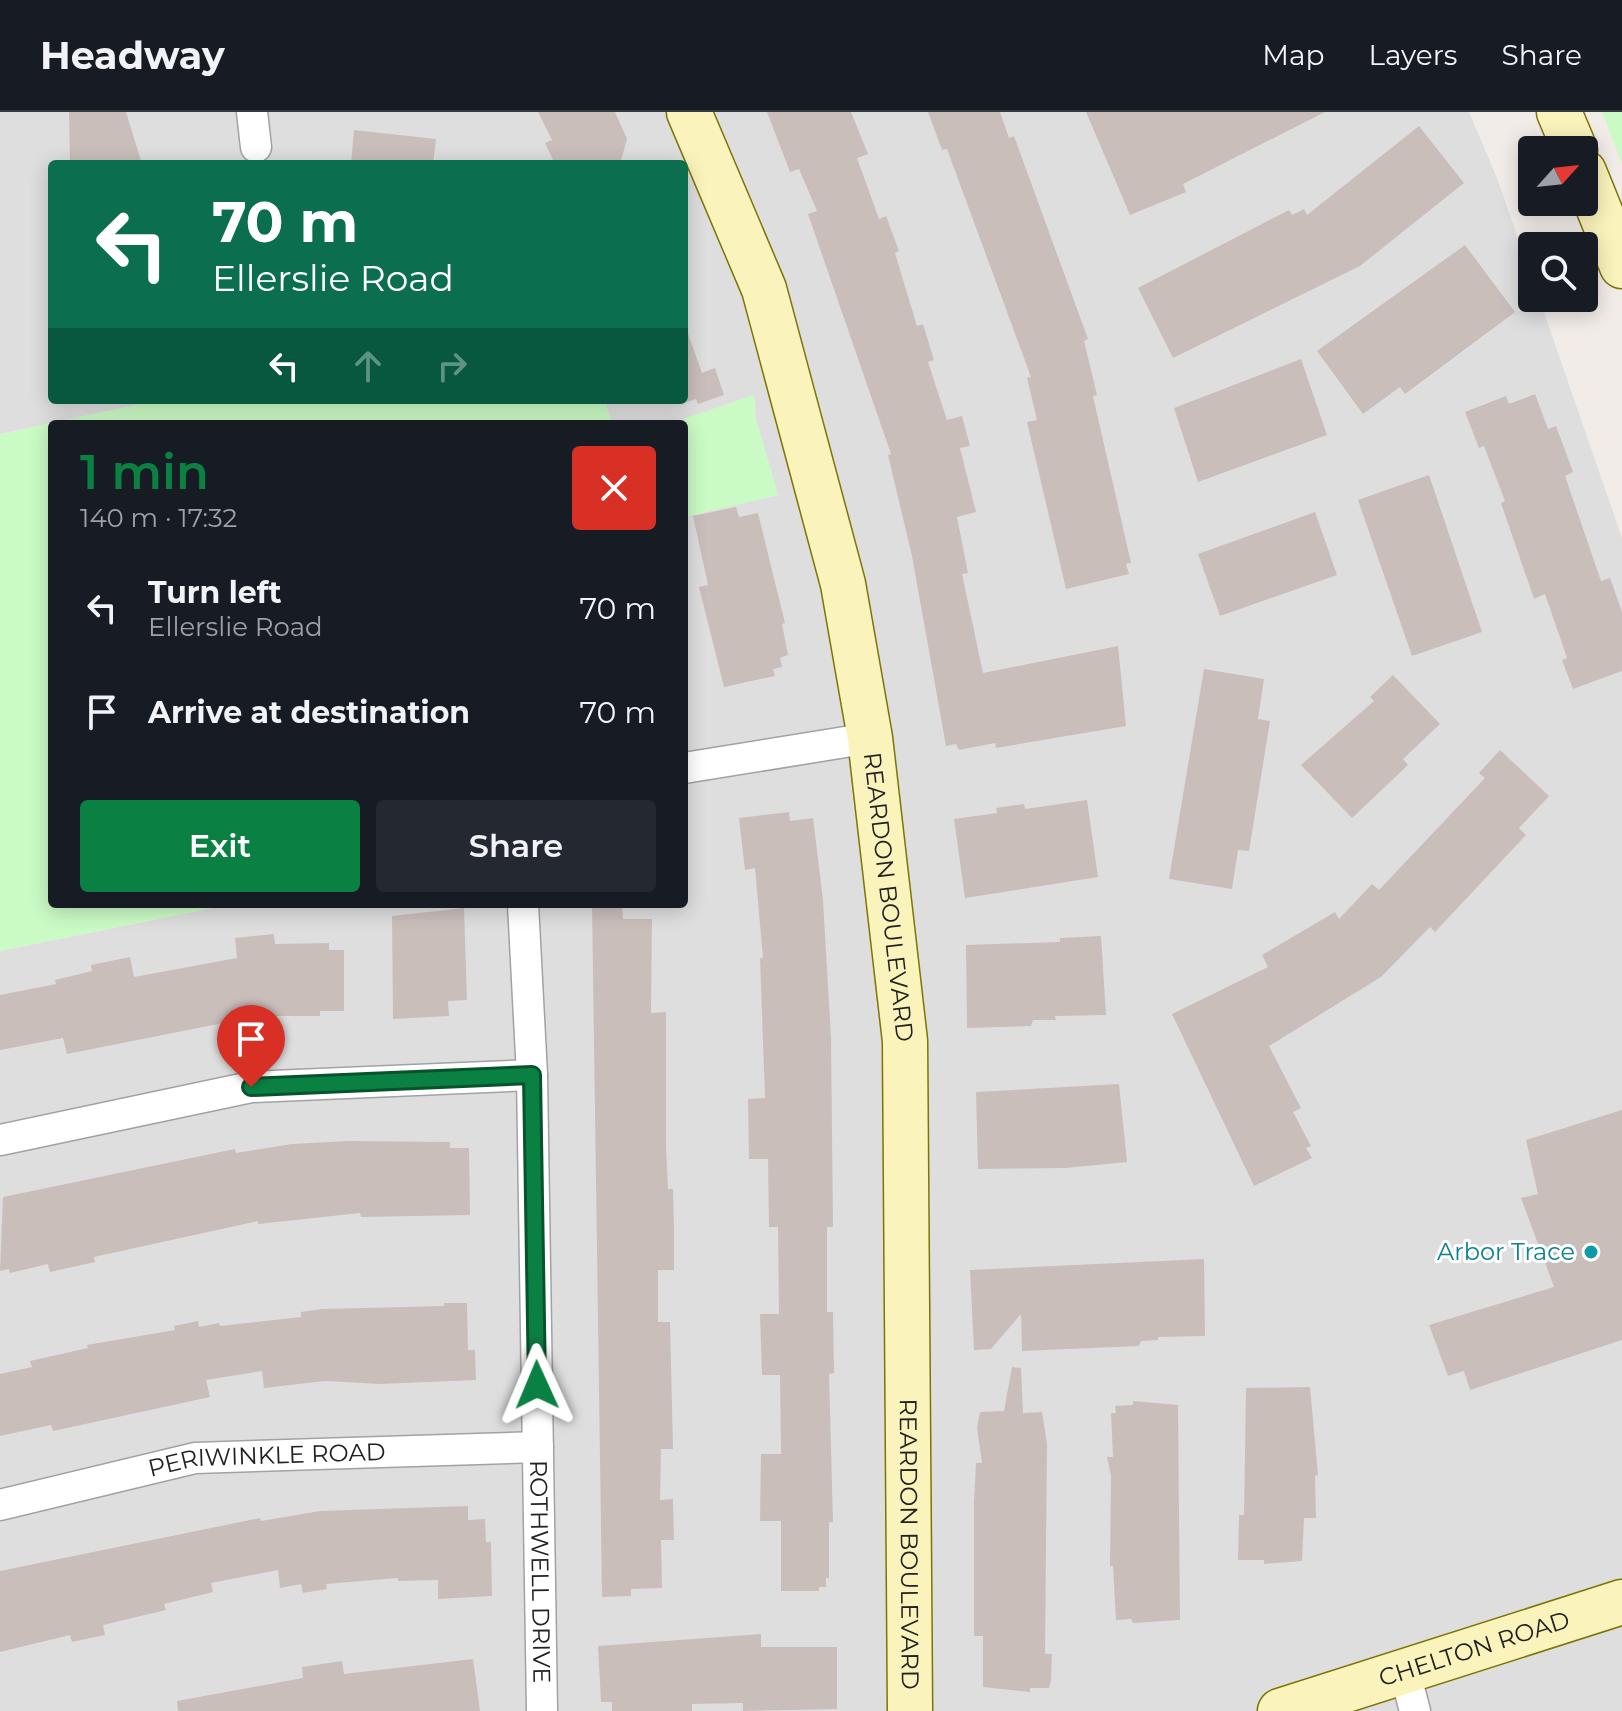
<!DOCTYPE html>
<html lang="en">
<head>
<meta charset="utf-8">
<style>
	:root { --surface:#171b24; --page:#242831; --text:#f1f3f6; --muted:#9ea1a6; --line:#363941; --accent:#0b8043 }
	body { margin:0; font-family:Montserrat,sans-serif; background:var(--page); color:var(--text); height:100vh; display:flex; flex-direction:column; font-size:30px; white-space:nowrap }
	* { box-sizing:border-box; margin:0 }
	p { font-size:26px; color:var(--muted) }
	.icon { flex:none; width:44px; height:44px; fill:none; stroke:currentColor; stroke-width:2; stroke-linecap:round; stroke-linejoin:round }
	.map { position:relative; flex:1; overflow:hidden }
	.panel { position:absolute; left:48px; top:308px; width:640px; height:488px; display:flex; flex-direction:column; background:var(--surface); border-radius:8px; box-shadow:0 4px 20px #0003 }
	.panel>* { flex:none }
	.hud { position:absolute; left:48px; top:48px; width:640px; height:244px; border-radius:8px; box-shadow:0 4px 20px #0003; background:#0b6e4f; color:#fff; overflow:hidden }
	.needle { width:52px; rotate:63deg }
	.controls { position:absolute; left:1518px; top:24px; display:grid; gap:16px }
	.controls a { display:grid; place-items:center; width:80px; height:80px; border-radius:8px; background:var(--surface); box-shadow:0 4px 20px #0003; font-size:40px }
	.pin { position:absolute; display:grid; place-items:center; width:68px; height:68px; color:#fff; margin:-82px -34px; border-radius:50% 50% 50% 0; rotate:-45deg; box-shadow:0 0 8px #0007 }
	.pin .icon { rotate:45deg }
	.me { position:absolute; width:88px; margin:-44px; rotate:359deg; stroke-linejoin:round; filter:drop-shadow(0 0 6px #0008) }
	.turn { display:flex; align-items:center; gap:28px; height:168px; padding:0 32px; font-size:36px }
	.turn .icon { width:104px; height:104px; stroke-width:2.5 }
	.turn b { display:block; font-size:56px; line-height:68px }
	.lanes { display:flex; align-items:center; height:76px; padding:0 32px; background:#0003; justify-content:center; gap:40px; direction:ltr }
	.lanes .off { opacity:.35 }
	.round { display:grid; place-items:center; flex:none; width:84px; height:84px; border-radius:8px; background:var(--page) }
	.headline { display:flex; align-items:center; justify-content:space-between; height:136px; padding:0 32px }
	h1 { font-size:48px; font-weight:600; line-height:60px; color:var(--accent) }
	.action { display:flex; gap:16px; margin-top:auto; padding:16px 32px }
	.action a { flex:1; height:92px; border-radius:8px; background:var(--accent); color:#fff; font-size:32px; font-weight:600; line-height:92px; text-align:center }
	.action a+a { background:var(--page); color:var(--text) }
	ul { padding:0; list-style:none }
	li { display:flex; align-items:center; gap:24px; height:104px; padding:0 32px }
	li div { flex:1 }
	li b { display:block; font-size:30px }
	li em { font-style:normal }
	header { display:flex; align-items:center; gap:48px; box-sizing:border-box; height:112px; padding:0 40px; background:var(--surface); border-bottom:2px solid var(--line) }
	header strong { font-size:38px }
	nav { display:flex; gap:44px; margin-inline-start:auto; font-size:28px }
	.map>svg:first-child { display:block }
	.residential { fill:#dfdede }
	.park { fill:#cbfbc5 }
	.building { fill:#cabebb }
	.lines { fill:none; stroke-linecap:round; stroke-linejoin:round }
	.street-casing { stroke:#a2a2a2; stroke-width:33 }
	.secondary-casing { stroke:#7d7503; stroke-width:47 }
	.street { stroke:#fff; stroke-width:30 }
	.secondary { stroke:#fbf3bc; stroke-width:44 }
	.route-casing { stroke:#07532c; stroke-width:20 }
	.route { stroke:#0b8043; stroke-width:14 }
	.culture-dot { fill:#0f9aa8; stroke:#fff; stroke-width:3 }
	.labels { text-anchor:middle; stroke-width:6; stroke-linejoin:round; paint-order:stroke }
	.street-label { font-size:24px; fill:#212121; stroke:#fff }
	.culture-label { font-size:24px; fill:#0d838f; stroke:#fff; text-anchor:end }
</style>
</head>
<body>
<header>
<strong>Headway</strong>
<nav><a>Map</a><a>Layers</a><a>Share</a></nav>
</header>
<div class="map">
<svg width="1622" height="1599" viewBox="0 0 1622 1599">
	<rect width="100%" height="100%" fill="#f1ece8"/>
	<path class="residential" d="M0,0H1469L1497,66L1532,166V186H1539L1622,426V1599H0V839L217,795L684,792V405L778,383L756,308L754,284L669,312H613L604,288H684V52H52V288H160L0,322Z"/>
	<g class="park">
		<path d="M1602,0H1622V52Z"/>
		<path d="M754,283L756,308L778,383L684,405V312H669Z"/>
		<path d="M160,288H604L613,312H52V792H262L217,795L0,839V322Z"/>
	</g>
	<g class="building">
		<path d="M69,0H126L142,52H70Z"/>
		<path d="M538,0H615L627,27L620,52H555L545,31L552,28Z"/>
		<path d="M767,0H851L868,42L857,46L879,107L886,104L899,139L895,141L917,214L923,212L934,248L928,250L947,308L962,304L970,334L960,336L976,400L957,405L968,461L962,462L983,561L1118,534L1126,614L996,636L995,631L959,638L956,632L946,634L912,444L888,343L891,342L808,102L817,99L799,57L790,60Z"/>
		<path d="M928,0H1000L1009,26L1014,24L1088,227L1084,229L1097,283L1093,284L1131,451L1126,452L1129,462L1066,477L1027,310L1037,308L1027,266L1031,265L947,37L942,38Z"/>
		<path d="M1086,0H1325L1183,72L1186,80L1130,103Z"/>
		<path d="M1419,14L1464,71L1360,154L1173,246L1138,176L1289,98L1292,103L1304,97L1307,103Z"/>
		<path d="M354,18L436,27L433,52H351Z"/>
		<path d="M1465,133L1515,200L1405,282L1400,275L1363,302L1317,239Z"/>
		<path d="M687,219L702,261L715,256L724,283L698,292L696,287L684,291Z"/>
		<path d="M1301,247L1327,323L1198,370L1174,296Z"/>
		<path d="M1535,282L1548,317L1556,314L1573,360L1565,364L1601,469L1610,466L1622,500V559L1573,577L1562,548L1567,546L1545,482L1534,487L1501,391L1505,389L1484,334L1479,336L1465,300L1506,284L1509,292Z"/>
		<path d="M1429,363L1482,520L1412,544L1358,388Z"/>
		<path d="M736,395L739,405L758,401L785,511L782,512L788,543L780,546L782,555L773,557L775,564L724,575L699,475L708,473L693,404Z"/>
		<path d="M1315,400L1337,463L1220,504L1198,442Z"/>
		<path d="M1204,557L1264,567L1258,607L1270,609L1249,739L1238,738L1232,777L1169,767Z"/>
		<path d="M1393,563L1440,612L1403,647L1408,653L1352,706L1301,653L1374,589L1370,585Z"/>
		<path d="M1500,638L1549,684L1519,716L1526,723L1435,820L1430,815L1381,865L1269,934L1301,996L1293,1000L1311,1034L1306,1036L1312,1046L1254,1074L1172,902L1268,855L1262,843L1335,800L1339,807L1372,772L1379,778L1485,666L1479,661Z"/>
		<path d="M1087,688L1098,765L965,786L954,707L997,701L996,696L1024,692L1025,697Z"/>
		<path d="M789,700L790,709L813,706L823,788L831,925L833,1115H827V1200H833L834,1261L829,1262L833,1410H829V1466H826V1475H819V1479H781V1409H760L761,1342H781L780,1263H762L760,1202H779L778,1115H769L768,1047H749L748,987L765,986L760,846H763L755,756L745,758L739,706Z"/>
		<path d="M592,792H622L623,807H652L651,901L666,900V1034L668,1077H673L674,1117V1158H658V1210H670L673,1337H661L660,1388L673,1387L674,1428H661L662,1476L631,1477V1484L602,1485Z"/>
		<path d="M464,796L467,888L448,889L449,904L393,907L392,804Z"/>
		<path d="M274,822L275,832L329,831V838H344V899H320V904H259L67,942L63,926L0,938V883L56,872L55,868L92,859L91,853L130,845L134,865L237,846L235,826Z"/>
		<path d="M1101,824L1106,903L1055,904L1056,908H1033L1031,914L967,916L966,833L1060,830V826Z"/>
		<path d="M1119,972L1127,1050L1066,1056L978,1057L976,980Z"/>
		<path d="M1622,998V1228L1470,1278L1464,1259L1448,1264L1429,1213L1554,1175L1521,1086L1538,1082L1526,1028Z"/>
		<path d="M349,1029L450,1030V1036H469L470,1103L361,1105L360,1101L258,1112V1109L94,1145L95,1150L50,1160L48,1152L10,1161L9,1157L0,1159L3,1085L235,1037L236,1041L292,1032Z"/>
		<path d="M1204,1147L1205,1224L1158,1225V1228L1141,1229L1139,1234L1022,1239L1021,1202L991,1237L974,1238L970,1158Z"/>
		<path d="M444,1191H467L468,1238H475L476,1268L380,1272L325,1269L264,1276L262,1259L206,1268L210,1285L53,1319L51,1313L0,1324V1262L32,1255L30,1249L88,1236L87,1233L175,1218L174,1214L198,1209L199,1215L219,1211L220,1214L301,1205V1200L322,1197L444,1194Z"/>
		<path d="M1012,1255L1021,1256L1023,1301L1042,1300L1047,1331L1045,1542H1052L1051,1569L1049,1576H1030V1580L983,1575V1524H974V1391L976,1351H982L977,1316L980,1300L1004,1299Z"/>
		<path d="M1310,1275L1318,1363L1315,1364L1316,1406H1304L1302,1449L1264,1452V1448H1238L1239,1403H1244L1246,1276Z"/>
		<path d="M1133,1289L1178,1293L1180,1508L1133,1511L1131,1507L1116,1508L1113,1454H1110L1111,1364L1107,1345H1113L1111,1301H1116L1115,1294L1133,1293Z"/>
		<path d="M468,1394V1408L485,1407L486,1430H491L492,1484L438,1487V1468L398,1469V1466L326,1472L327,1477L303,1481L301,1472L280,1476L278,1458L211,1471L213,1480L164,1492L166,1498L103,1513L105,1523L72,1530L70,1523L0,1540V1459L260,1406L261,1409L320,1399Z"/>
		<path d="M761,1522V1535H837V1597L743,1599V1591L692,1592V1599H612V1590H601L598,1534Z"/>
		<path d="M473,1547L480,1599H178L177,1589L303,1566L302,1555L342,1549L344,1562Z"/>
	</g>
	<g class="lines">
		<g class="street-casing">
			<g id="street">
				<path d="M252,0L256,35"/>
				<path d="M684,656L870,626"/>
				<path id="s1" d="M523,792L532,963L542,1599"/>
				<path d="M0,1028L251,975L532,963"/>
				<path id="s2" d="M0,1393L195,1346L538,1335"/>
				<path d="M1405,1561L1415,1599"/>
			</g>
		</g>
		<g class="secondary-casing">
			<g id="secondary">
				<path id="s3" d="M689,0L764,177L843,472L870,626L905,929L910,1599"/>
				<path d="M1559,0L1575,38"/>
				<path d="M1584,60L1622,154"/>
				<path id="s4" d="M1280,1599L1622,1490"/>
			</g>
		</g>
		<use href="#street" class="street"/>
		<use href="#secondary" class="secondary"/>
	</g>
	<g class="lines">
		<g class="route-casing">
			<path id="route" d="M251,975L532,963L537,1273"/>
		</g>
		<use href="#route" class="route"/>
	</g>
	<circle class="culture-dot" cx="1591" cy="1140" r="8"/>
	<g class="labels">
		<g class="street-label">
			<text dy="8" stroke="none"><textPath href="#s3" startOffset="814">REARDON BOULEVARD</textPath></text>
			<text dy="8" stroke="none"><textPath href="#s2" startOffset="272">PERIWINKLE ROAD</textPath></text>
			<text dy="8" stroke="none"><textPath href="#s3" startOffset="1462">REARDON BOULEVARD</textPath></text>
			<text dy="8" stroke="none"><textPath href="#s1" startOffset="668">ROTHWELL DRIVE</textPath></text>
			<text dy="8" stroke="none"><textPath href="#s4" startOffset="204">CHELTON ROAD</textPath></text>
		</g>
		<g class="culture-label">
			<text x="1575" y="1148">Arbor Trace</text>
		</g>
	</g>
</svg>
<div class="controls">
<a><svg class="needle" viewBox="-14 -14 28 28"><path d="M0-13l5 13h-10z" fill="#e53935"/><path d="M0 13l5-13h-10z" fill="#9ea1a6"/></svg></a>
<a><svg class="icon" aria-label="search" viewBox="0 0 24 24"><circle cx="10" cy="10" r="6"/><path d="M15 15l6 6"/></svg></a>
</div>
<div class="pin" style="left:251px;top:975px;background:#d93025"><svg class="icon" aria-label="arrive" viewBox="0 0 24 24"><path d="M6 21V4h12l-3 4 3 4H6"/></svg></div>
<svg class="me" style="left:537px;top:1273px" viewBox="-20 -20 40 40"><path d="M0-17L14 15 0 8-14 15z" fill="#0b8043" stroke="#fff" stroke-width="4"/></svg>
<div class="hud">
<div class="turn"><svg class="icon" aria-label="left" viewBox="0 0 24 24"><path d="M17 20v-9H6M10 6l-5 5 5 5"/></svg><div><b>70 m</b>Ellerslie Road</div></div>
<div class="lanes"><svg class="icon" aria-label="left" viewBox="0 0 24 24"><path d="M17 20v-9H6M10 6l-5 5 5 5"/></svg><svg class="icon off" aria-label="ahead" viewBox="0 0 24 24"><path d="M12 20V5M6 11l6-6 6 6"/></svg><svg class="icon off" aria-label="right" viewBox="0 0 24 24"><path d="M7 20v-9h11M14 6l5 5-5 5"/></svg></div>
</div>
<section class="panel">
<div class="headline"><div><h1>1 min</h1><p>140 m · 17:32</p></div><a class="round" style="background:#d93025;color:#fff"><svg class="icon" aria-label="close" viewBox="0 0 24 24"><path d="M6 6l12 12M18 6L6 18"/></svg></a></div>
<ul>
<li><svg class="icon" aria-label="left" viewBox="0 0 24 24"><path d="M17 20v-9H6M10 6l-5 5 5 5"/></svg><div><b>Turn left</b><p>Ellerslie Road</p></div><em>70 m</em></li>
<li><svg class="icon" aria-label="arrive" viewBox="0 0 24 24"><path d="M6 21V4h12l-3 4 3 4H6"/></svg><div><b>Arrive at destination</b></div><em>70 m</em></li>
</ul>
<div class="action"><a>Exit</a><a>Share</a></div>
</section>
</div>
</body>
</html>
